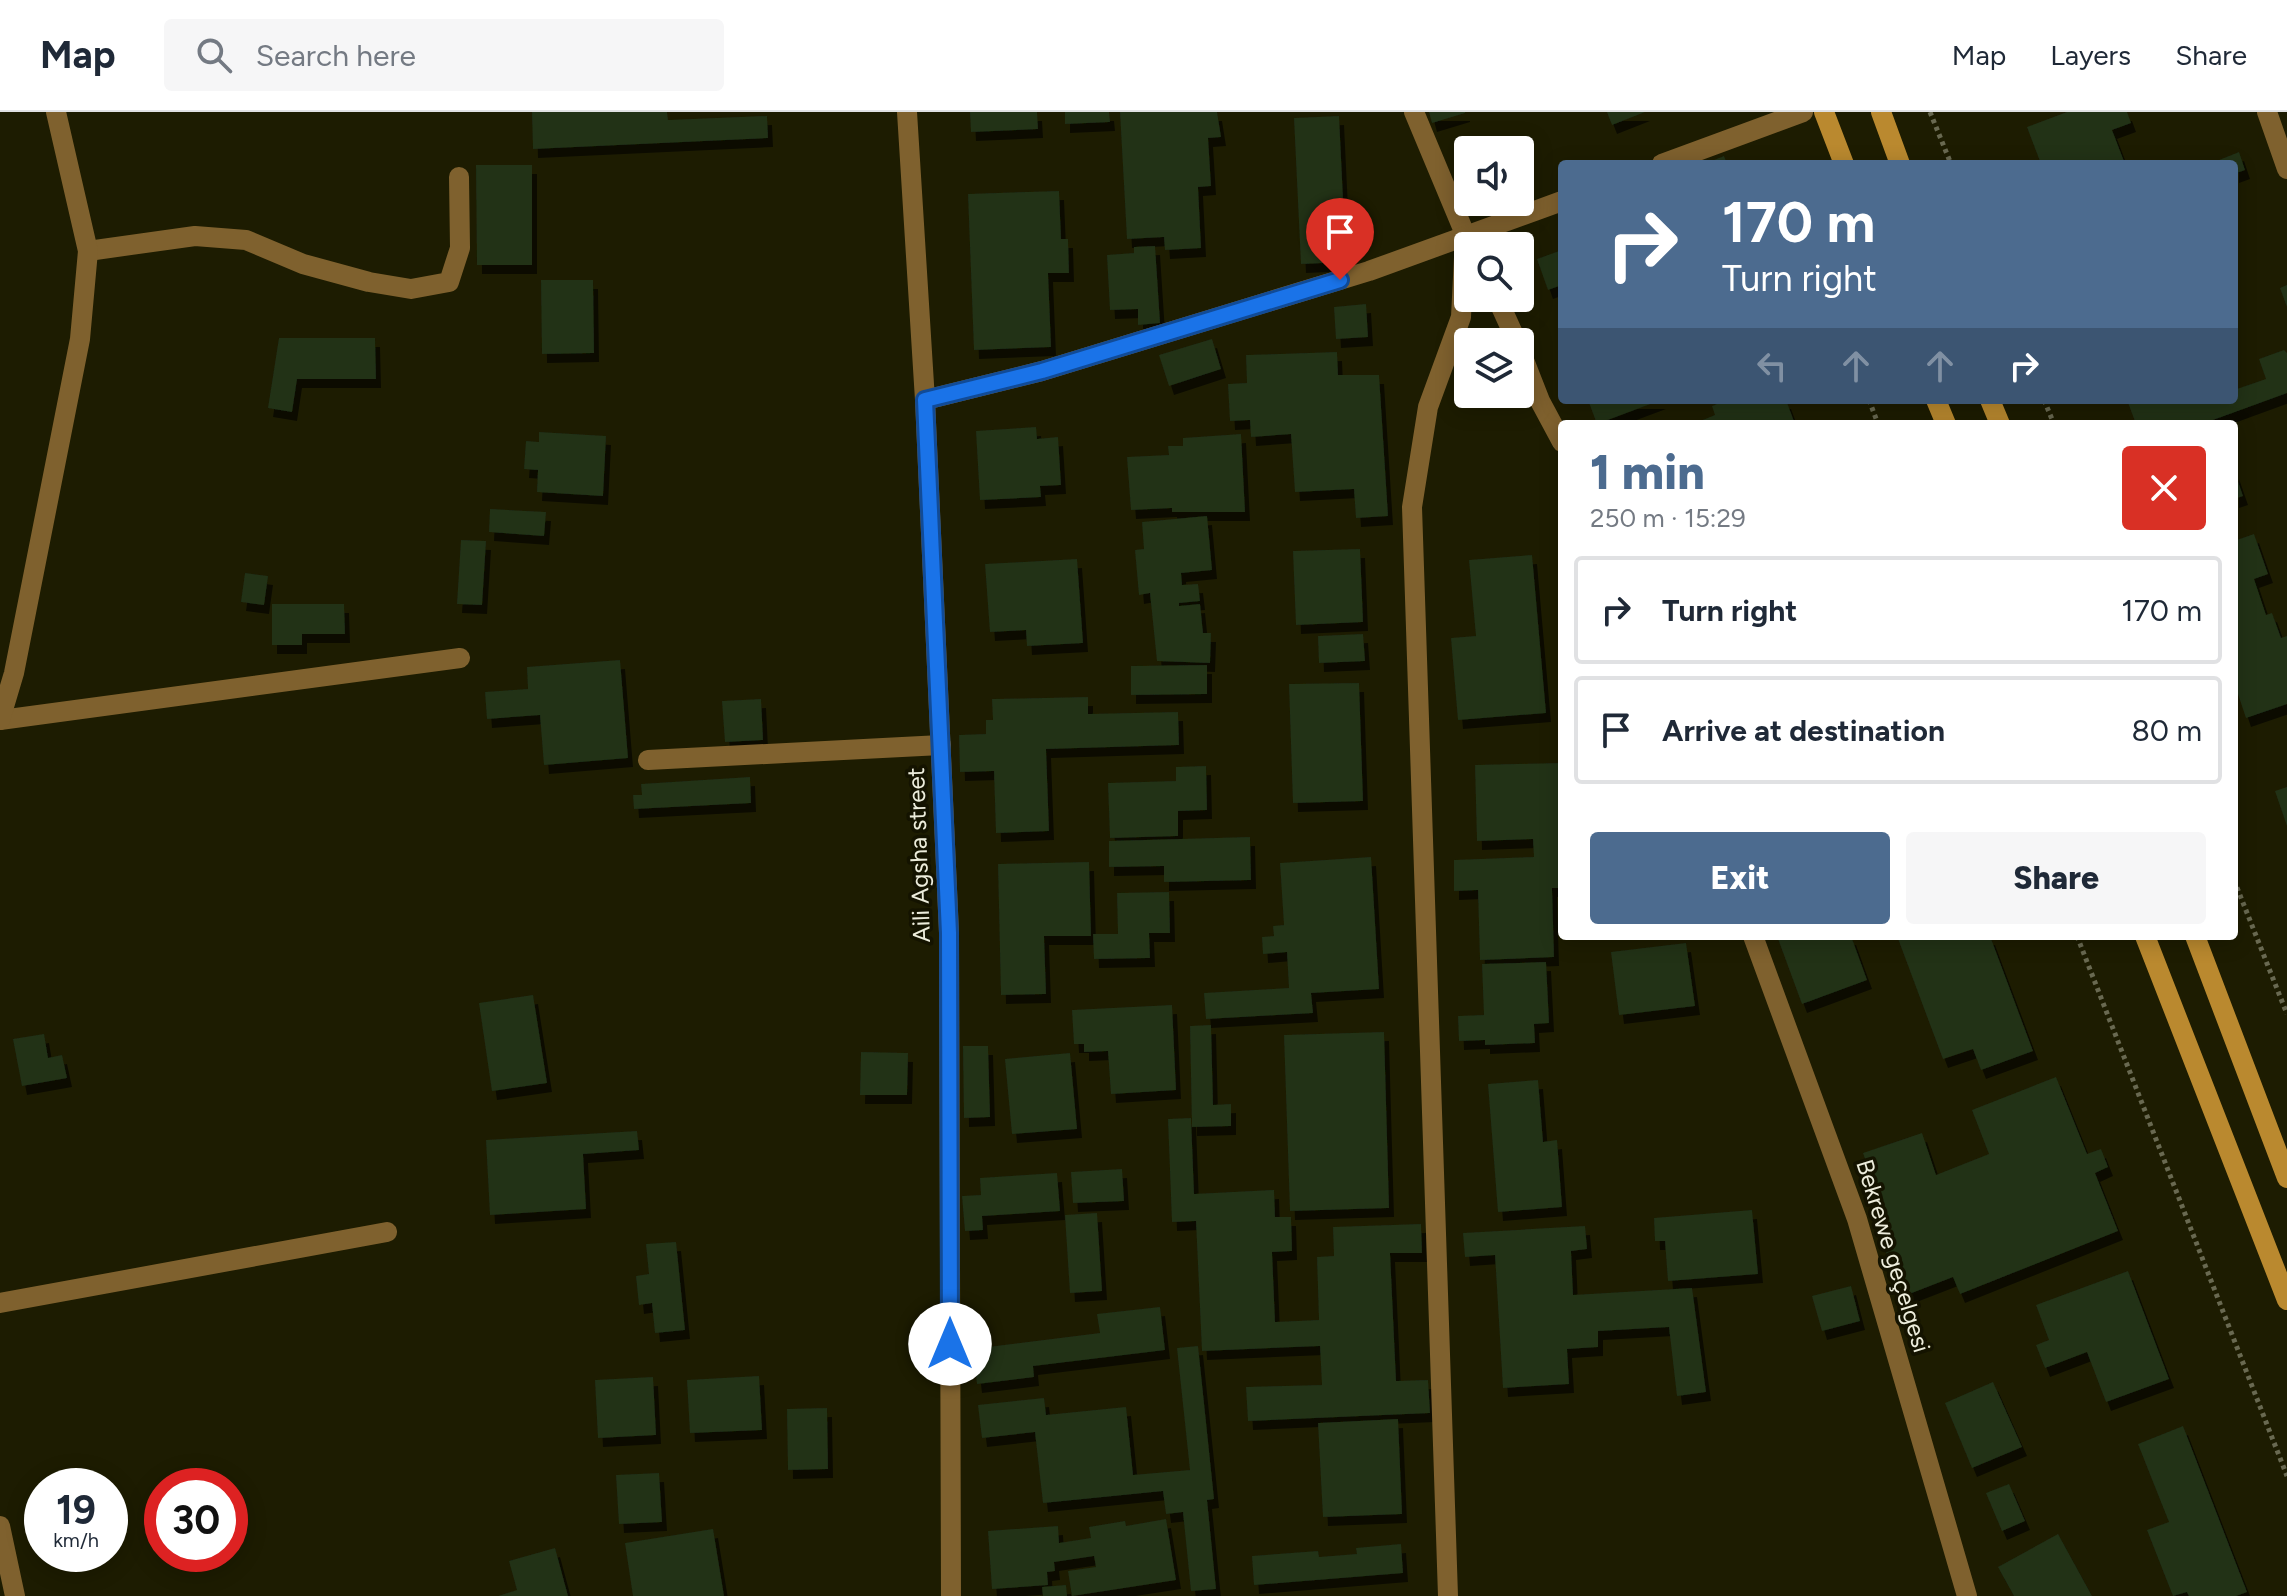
<!DOCTYPE html>
<html lang="en">
<head>
<meta charset="utf-8">
<style>
	:root { --surface:#fff; --page:#f6f6f7; --text:#1f2937; --muted:#747a83; --line:#e0e1e3; --accent:#4c6b8f }
	body { margin:0; font-family:Figtree,sans-serif; background:var(--page); color:var(--text); height:100vh; display:flex; flex-direction:column; font-size:30px; white-space:nowrap }
	* { box-sizing:border-box; margin:0 }
	p { font-size:26px; color:var(--muted) }
	.icon { flex:none; width:44px; height:44px; fill:none; stroke:currentColor; stroke-width:2; stroke-linecap:round; stroke-linejoin:round }
	.map { position:relative; flex:1; overflow:hidden }
	.sheet { position:absolute; left:1558px; top:308px; width:680px; height:520px; display:flex; flex-direction:column; background:var(--surface); border-radius:8px; box-shadow:0 4px 20px #0003 }
	.sheet>* { flex:none }
	.banner { position:absolute; left:1558px; top:48px; width:680px; height:244px; border-radius:8px; box-shadow:0 4px 20px #0003; background:#4c6b8f; color:#fff; overflow:hidden }
	.fabs { position:absolute; left:1454px; top:24px; display:grid; gap:16px }
	.fabs a { display:grid; place-items:center; width:80px; height:80px; border-radius:8px; background:var(--surface); box-shadow:0 4px 20px #0003; font-size:40px }
	.speed { position:absolute; left:24px; top:1356px; display:flex; gap:16px; font-size:40px; font-weight:700; text-align:center }
	.speed>* { display:grid; place-content:center; width:104px; height:104px; border-radius:50%; background:var(--surface); box-shadow:0 4px 20px #0003; line-height:1 }
	.speed small { font-size:20px; font-weight:400 }
	.speed .limit { border:12px solid #d22; background:#fff; color:#111 }
	.pin { position:absolute; display:grid; place-items:center; width:68px; height:68px; color:#fff; margin:-82px -34px; border-radius:50% 50% 50% 0; rotate:-45deg; box-shadow:0 0 8px #0007 }
	.pin .icon { rotate:45deg }
	.me { position:absolute; width:88px; margin:-44px; rotate:0deg; stroke-linejoin:round; filter:drop-shadow(0 0 6px #0008) }
	.turn { display:flex; align-items:center; gap:28px; height:168px; padding:0 32px; font-size:36px }
	.turn .icon { width:104px; height:104px; stroke-width:2.5 }
	.turn b { display:block; font-size:56px; line-height:68px }
	.lanes { display:flex; align-items:center; height:76px; padding:0 32px; background:#0003; justify-content:center; gap:40px; direction:ltr }
	.lanes .off { opacity:.35 }
	.round { display:grid; place-items:center; flex:none; width:84px; height:84px; border-radius:8px; background:var(--page) }
	.head { display:flex; align-items:center; justify-content:space-between; height:136px; padding:0 32px }
	h1 { font-size:48px; font-weight:800; line-height:60px; color:var(--accent) }
	.cta { display:flex; gap:16px; margin-top:auto; padding:16px 32px }
	.cta a { flex:1; height:92px; border-radius:8px; background:var(--accent); color:#fff; font-size:32px; font-weight:800; line-height:92px; text-align:center }
	.cta a+a { background:var(--page); color:var(--text) }
	ul { padding:0; list-style:none }
	li { display:flex; align-items:center; gap:24px; height:108px; margin:0 16px 12px; padding:0 16px; border:4px solid var(--line); border-radius:8px }
	li div { flex:1 }
	li b { display:block; font-size:30px }
	li em { font-style:normal }
	header { display:flex; align-items:center; gap:48px; box-sizing:border-box; height:112px; padding:0 40px; background:var(--surface); border-bottom:2px solid var(--line) }
	header strong { font-size:38px }
	nav { display:flex; gap:44px; margin-inline-start:auto; font-size:28px }
	.search { width:560px; height:72px; background:var(--page); display:flex; align-items:center; gap:20px; box-sizing:border-box; padding:0 28px; border-radius:8px; color:var(--muted); font-size:30px }
	.map>svg:first-child { display:block }
	.building { fill:#203019; filter:url(#shadow) }
	.lines { fill:none; stroke-linecap:round; stroke-linejoin:round }
	.path { stroke:#696951; stroke-width:5; stroke-dasharray:4 4; stroke-linecap:butt }
	.lane { stroke:#7f612e; stroke-width:20 }
	.street { stroke:#7f612e; stroke-width:20 }
	.secondary { stroke:#ba892f; stroke-width:20 }
	.route-casing { stroke:#114b97; stroke-width:20 }
	.route { stroke:#1a73e8; stroke-width:14 }
	.labels { text-anchor:middle; stroke-width:7; stroke-linejoin:round; paint-order:stroke }
	.street-label { font-size:24px; fill:#ededdc; stroke:#141300 }
</style>
</head>
<body>
<header>
<strong>Map</strong>
<div class="search"><svg class="icon" aria-label="search" viewBox="0 0 24 24"><circle cx="10" cy="10" r="6"/><path d="M15 15l6 6"/></svg>Search here</div>
<nav><a>Map</a><a>Layers</a><a>Share</a></nav>
</header>
<div class="map">
<svg width="2287" height="1484" viewBox="0 0 2287 1484">
	<defs>
		<filter id="shadow"><feDropShadow dx="5" dy="9" stdDeviation="0" flood-color="#0009"/></filter>
	</defs>
	<rect width="100%" height="100%" fill="#1d1c01"/>
	<g class="building">
		<path d="M532,0H667L668,8L767,4L768,26L533,37Z"/>
		<path d="M970,0H1037L1038,17L971,20Z"/>
		<path d="M1065,0H1109L1110,10L1065,12Z"/>
		<path d="M1120,0H1217L1221,25L1208,26L1211,74L1198,75L1201,136L1165,138L1164,125L1127,127Z"/>
		<path d="M1429,0H1465V1L1432,11Z"/>
		<path d="M1607,0H1645L1612,13Z"/>
		<path d="M2067,0H2127L2131,11L2112,18L2125,52H2041L2027,15Z"/>
		<path d="M1339,4L1346,150L1301,152L1294,6Z"/>
		<path d="M2239,40L2245,58L2234,62V52H2209Z"/>
		<path d="M1724,44L1727,52H1704Z"/>
		<path d="M476,53H532V153H477Z"/>
		<path d="M1059,79L1061,127H1068L1069,161H1048L1051,235L974,238L968,82Z"/>
		<path d="M1155,134L1160,211L1138,213V197L1110,198L1107,143L1134,141V135Z"/>
		<path d="M1562,138V181L1559,174L1548,178L1537,147Z"/>
		<path d="M541,168H593L594,241L542,242Z"/>
		<path d="M2287,173V195L2280,176Z"/>
		<path d="M1366,192L1368,225L1336,227L1334,195Z"/>
		<path d="M279,226H375L376,267H297L292,300L268,296Z"/>
		<path d="M1212,227L1221,257L1169,274L1159,243Z"/>
		<path d="M2284,238L2287,241V281L2202,312H2136L2127,288H2234V278L2266,267L2259,247Z"/>
		<path d="M1337,240L1338,263H1379L1388,404L1356,406L1354,377L1295,380L1291,322L1251,325L1250,308L1230,309L1228,272L1247,271L1246,243Z"/>
		<path d="M1588,288H1661L1597,312Z"/>
		<path d="M1727,288H1786L1795,312H1693L1715,303L1712,294Z"/>
		<path d="M1036,315L1037,327L1058,325L1061,373L1040,374L1041,385L980,388L976,319Z"/>
		<path d="M539,320L606,324L603,384L537,380L538,358L524,357L526,329L539,330Z"/>
		<path d="M1241,322L1245,400H1172V396L1131,398L1127,345L1169,343L1168,334H1183V326Z"/>
		<path d="M2234,358L2243,384L2234,387Z"/>
		<path d="M490,397L546,400L544,424L489,420Z"/>
		<path d="M1207,404L1212,458L1181,461L1182,473L1198,472L1200,489L1179,491V494L1200,492L1203,521H1211L1210,551L1157,549L1150,481L1139,483L1135,438L1144,437L1142,410Z"/>
		<path d="M2254,422L2268,462L2254,467L2266,503L2272,501L2281,526L2287,524V592L2246,606L2234,570V429Z"/>
		<path d="M461,428L486,429L482,493L457,492Z"/>
		<path d="M1360,437L1363,510L1296,513L1293,439Z"/>
		<path d="M1532,443L1546,601L1458,608L1451,526L1476,524L1469,448Z"/>
		<path d="M1077,447L1083,531L1027,534L1026,518L990,520L985,452Z"/>
		<path d="M245,461L268,464L264,493L241,490Z"/>
		<path d="M272,492H344L345,522H302V533H272Z"/>
		<path d="M1363,522L1365,549L1319,551L1318,524Z"/>
		<path d="M620,548L628,646L544,653L540,603L487,607L485,580L528,577L527,555Z"/>
		<path d="M1207,553V582L1131,583V554Z"/>
		<path d="M1359,571L1363,689L1293,691L1289,572Z"/>
		<path d="M1088,585V602L1178,600L1179,633L1046,637L1049,719L996,721L994,659L960,660L959,623L986,622V608H993L992,587Z"/>
		<path d="M761,587L763,628L725,630L722,589Z"/>
		<path d="M1562,651V776H1552L1554,845L1480,848L1478,778L1454,779V748L1534,745L1533,727L1477,729L1475,653Z"/>
		<path d="M1206,654L1207,698L1178,699V724L1110,726L1108,671L1176,669V655Z"/>
		<path d="M750,665L751,691L634,697L633,683H642L641,672Z"/>
		<path d="M2287,675V714L2275,679Z"/>
		<path d="M1250,725L1251,768L1164,770V754L1109,755V729Z"/>
		<path d="M1371,745L1379,877L1311,881L1313,901L1206,907L1204,881L1289,876L1287,840L1263,842L1262,825L1274,824L1273,814L1284,813L1280,751Z"/>
		<path d="M1089,750L1091,824H1044L1046,882L1001,883L998,752Z"/>
		<path d="M1169,780L1170,821H1149L1150,846L1094,847L1093,822H1118L1117,781Z"/>
		<path d="M1777,824H1851L1867,868L1802,892Z"/>
		<path d="M1897,824H1990L2033,939L1981,958L1973,937L1943,947Z"/>
		<path d="M1686,831L1695,894L1619,903L1611,840Z"/>
		<path d="M1546,850L1549,911L1534,912L1535,931L1485,933V928L1459,929L1458,904L1484,903L1482,852Z"/>
		<path d="M533,883L547,971L492,979L479,891Z"/>
		<path d="M1172,893L1176,978L1111,982L1108,939L1084,940V932H1074L1072,898Z"/>
		<path d="M1211,913L1213,993L1231,992V1014L1192,1015L1190,914Z"/>
		<path d="M1384,920L1389,1096L1290,1099L1284,923Z"/>
		<path d="M44,922L48,946L62,943L67,966L22,974L13,927Z"/>
		<path d="M963,934H988L990,1005L964,1006Z"/>
		<path d="M861,940L908,941L907,983H860Z"/>
		<path d="M1070,941L1077,1017L1012,1022L1005,947Z"/>
		<path d="M2056,965L2087,1042L2101,1037L2108,1055L2095,1061L2118,1119L1960,1182L1953,1165L1904,1184L1876,1116L1888,1111L1863,1041L1922,1021L1936,1063L1989,1042L1972,998Z"/>
		<path d="M1538,968L1543,1030L1557,1028L1562,1095L1498,1100L1488,972Z"/>
		<path d="M1191,1006L1194,1082L1274,1078L1275,1105H1291L1292,1139L1272,1140L1275,1210L1319,1208L1317,1145L1334,1144L1333,1115L1421,1112L1422,1141H1390L1396,1269L1428,1268L1430,1301L1248,1309L1246,1275L1322,1273L1320,1234L1202,1239L1196,1109L1172,1110L1168,1007Z"/>
		<path d="M637,1019L639,1038L583,1042L586,1097L490,1103L486,1028Z"/>
		<path d="M1122,1057L1124,1089L1073,1091L1071,1060Z"/>
		<path d="M1057,1061L1060,1099L982,1104L983,1118L965,1119L962,1084L981,1083L980,1066Z"/>
		<path d="M1752,1098L1758,1162L1668,1169L1665,1129H1655L1654,1106Z"/>
		<path d="M1097,1101L1102,1179L1070,1181L1065,1103Z"/>
		<path d="M1585,1114L1587,1137L1571,1139L1573,1183L1692,1176L1706,1280L1677,1284L1669,1215L1598,1219V1235L1567,1237L1569,1272L1503,1276L1495,1143L1465,1145L1463,1121Z"/>
		<path d="M676,1130L685,1218L655,1221L652,1191L639,1193L636,1164L649,1162L646,1132Z"/>
		<path d="M2128,1159L2169,1267L2106,1290L2087,1240L2045,1256L2036,1233L2049,1228L2036,1193Z"/>
		<path d="M1851,1174L1860,1209L1822,1219L1812,1184Z"/>
		<path d="M1160,1195L1165,1238L1033,1254L1034,1265L977,1272L973,1237L1100,1221L1097,1202Z"/>
		<path d="M1198,1234L1214,1387L1207,1388L1216,1477L1191,1479L1183,1400L1166,1402L1163,1379L1043,1391L1035,1320L982,1326L978,1293L1044,1286L1046,1303L1126,1295L1133,1363L1190,1358L1177,1236Z"/>
		<path d="M759,1264L762,1318L690,1321L687,1268Z"/>
		<path d="M653,1265L656,1323L598,1326L595,1268Z"/>
		<path d="M1993,1270L2022,1335L1972,1356L1945,1291Z"/>
		<path d="M827,1296L828,1357L788,1358L787,1297Z"/>
		<path d="M1398,1307L1402,1402L1323,1405L1318,1311Z"/>
		<path d="M2183,1314L2247,1480L2236,1484H2189L2187,1480L2173,1484L2147,1418L2169,1410L2138,1332Z"/>
		<path d="M659,1361L662,1410L619,1412L616,1363Z"/>
		<path d="M2009,1372L2025,1409L2002,1419L1986,1381Z"/>
		<path d="M1166,1407L1176,1468L1072,1484L1068,1459L1096,1455L1094,1444L1054,1450L1055,1459L1047,1460L1048,1473L992,1477L988,1419L1058,1414L1059,1431L1091,1426L1089,1415L1125,1409L1126,1414Z"/>
		<path d="M713,1417L724,1484H633L625,1431Z"/>
		<path d="M2058,1422L2092,1484H2014L1998,1455Z"/>
		<path d="M1401,1432L1403,1461L1254,1473L1252,1444L1318,1439L1319,1445L1357,1442L1356,1436Z"/>
		<path d="M555,1436L568,1484H498L517,1478L509,1449Z"/>
		<path d="M1066,1473L1067,1484H1043L1042,1475Z"/>
	</g>
	<g class="lines">
		<g class="path">
			<path d="M1930,0L1951,52"/>
			<path d="M1869,288L1878,312"/>
			<path d="M2044,288L2054,312"/>
			<path d="M2234,768L2287,902"/>
			<path d="M2077,824L2287,1364"/>
		</g>
		<g class="lane">
			<path d="M88,139L195,124L246,128L303,152L369,170L411,177L449,170L460,136L459,65"/>
			<path d="M0,608L460,546"/>
			<path d="M648,648L941,633"/>
			<path d="M0,1191L387,1120"/>
		</g>
		<g class="street">
			<path d="M907,0L925,288L949,821L951,1484"/>
			<path d="M1414,0L1470,134"/>
			<path d="M2267,0L2287,57"/>
			<path d="M1662,52L1803,0"/>
			<path d="M1497,186L1517,230"/>
			<path d="M1520,238L1540,289L1562,330"/>
			<path d="M925,288L1042,259L1369,159L1562,89"/>
			<path d="M0,608L14,561L80,227L88,139L56,0"/>
			<path d="M1753,824L1857,1107L1967,1484"/>
			<path d="M0,1414L15,1484"/>
			<path d="M1448,1484L1412,395L1428,295L1461,205L1465,125"/>
		</g>
		<g class="secondary">
			<path d="M1824,0L1844,52"/>
			<path d="M1881,0L1900,52"/>
			<path d="M1936,288L1946,312"/>
			<path d="M1990,288L2000,312"/>
			<path d="M2145,824L2287,1188"/>
			<path d="M2195,824L2287,1066"/>
		</g>
	</g>
	<g class="lines">
		<g class="route-casing">
			<path id="route" d="M950,1232L949,821L925,288L1042,259L1340,168"/>
		</g>
		<use href="#route" class="route"/>
	</g>
	<g class="labels">
		<g class="street-label">
			<text transform="translate(919 743) rotate(-92)" y="8">Aili Agsha street</text>
			<text transform="translate(1893 1144) rotate(73)" y="8">Bekrewe geçelgesi</text>
		</g>
	</g>
</svg>
<div class="fabs">
<a><svg class="icon" aria-label="sound" viewBox="0 0 24 24"><path d="M4 9h4l5-4v14l-5-4H4zM17 9q2 3 0 6"/></svg></a>
<a><svg class="icon" aria-label="search" viewBox="0 0 24 24"><circle cx="10" cy="10" r="6"/><path d="M15 15l6 6"/></svg></a>
<a><svg class="icon" aria-label="layers" viewBox="0 0 24 24"><path d="M12 4l9 5-9 5-9-5zM3 14l9 5 9-5"/></svg></a>
</div>
<div class="speed"><div>19<small>km/h</small></div><div class="limit">30</div></div>
<div class="pin" style="left:1340px;top:168px;background:#d93025"><svg class="icon" aria-label="arrive" viewBox="0 0 24 24"><path d="M6 21V4h12l-3 4 3 4H6"/></svg></div>
<svg class="me" style="left:950px;top:1232px" viewBox="-20 -20 40 40"><circle r="19" fill="#fff"/><path d="M0-13L10 11 0 6-10 11z" fill="#1a73e8"/></svg>
<div class="banner">
<div class="turn"><svg class="icon" aria-label="right" viewBox="0 0 24 24"><path d="M7 20v-9h11M14 6l5 5-5 5"/></svg><div><b>170 m</b>Turn right</div></div>
<div class="lanes"><svg class="icon off" aria-label="left" viewBox="0 0 24 24"><path d="M17 20v-9H6M10 6l-5 5 5 5"/></svg><svg class="icon off" aria-label="ahead" viewBox="0 0 24 24"><path d="M12 20V5M6 11l6-6 6 6"/></svg><svg class="icon off" aria-label="ahead" viewBox="0 0 24 24"><path d="M12 20V5M6 11l6-6 6 6"/></svg><svg class="icon" aria-label="right" viewBox="0 0 24 24"><path d="M7 20v-9h11M14 6l5 5-5 5"/></svg></div>
</div>
<section class="sheet">
<div class="head"><div><h1>1 min</h1><p>250 m · 15:29</p></div><a class="round" style="background:#d93025;color:#fff"><svg class="icon" aria-label="close" viewBox="0 0 24 24"><path d="M6 6l12 12M18 6L6 18"/></svg></a></div>
<ul>
<li><svg class="icon" aria-label="right" viewBox="0 0 24 24"><path d="M7 20v-9h11M14 6l5 5-5 5"/></svg><div><b>Turn right</b></div><em>170 m</em></li>
<li><svg class="icon" aria-label="arrive" viewBox="0 0 24 24"><path d="M6 21V4h12l-3 4 3 4H6"/></svg><div><b>Arrive at destination</b></div><em>80 m</em></li>
</ul>
<div class="cta"><a>Exit</a><a>Share</a></div>
</section>
</div>
</body>
</html>
